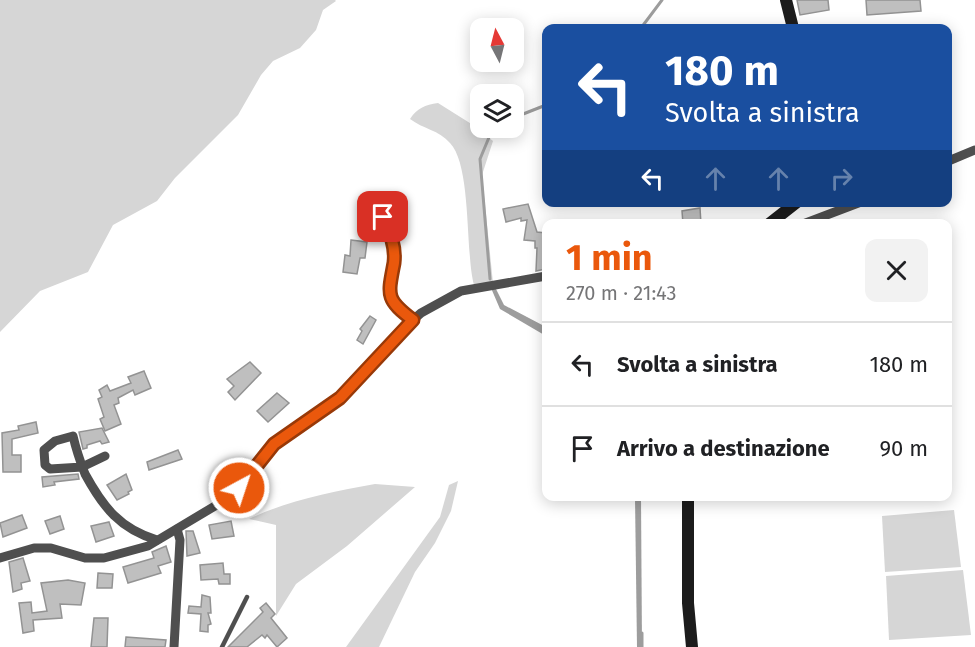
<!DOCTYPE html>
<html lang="it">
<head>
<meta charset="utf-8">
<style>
	:root { --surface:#fff; --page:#f2f2f2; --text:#202124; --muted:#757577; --line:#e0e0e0; --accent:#ea580c }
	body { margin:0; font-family:"Fira Sans",sans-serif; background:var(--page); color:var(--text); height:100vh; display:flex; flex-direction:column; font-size:22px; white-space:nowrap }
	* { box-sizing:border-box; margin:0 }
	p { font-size:20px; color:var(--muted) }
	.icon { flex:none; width:33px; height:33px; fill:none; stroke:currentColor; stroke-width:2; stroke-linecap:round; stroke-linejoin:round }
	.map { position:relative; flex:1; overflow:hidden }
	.details { position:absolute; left:542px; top:219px; width:410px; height:282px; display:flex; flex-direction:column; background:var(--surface); border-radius:12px; box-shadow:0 3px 15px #0003 }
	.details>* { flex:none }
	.banner { position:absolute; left:542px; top:24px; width:410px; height:183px; border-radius:12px; box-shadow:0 3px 15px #0003; background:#1a4fa0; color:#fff; overflow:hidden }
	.needle { width:39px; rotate:353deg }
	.buttons { position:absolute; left:470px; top:18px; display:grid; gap:12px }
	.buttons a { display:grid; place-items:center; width:54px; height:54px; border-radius:12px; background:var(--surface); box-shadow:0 3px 15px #0003; font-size:30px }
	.pin { position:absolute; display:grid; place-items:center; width:51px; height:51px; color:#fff; margin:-26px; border-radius:12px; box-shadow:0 3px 9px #0006 }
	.me { position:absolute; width:66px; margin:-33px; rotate:40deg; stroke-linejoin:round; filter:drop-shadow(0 0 4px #0008) }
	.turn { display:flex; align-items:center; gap:21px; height:126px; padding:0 24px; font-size:27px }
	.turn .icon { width:78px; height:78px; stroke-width:2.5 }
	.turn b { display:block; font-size:42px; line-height:51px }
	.lanes { display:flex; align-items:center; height:57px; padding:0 24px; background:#0003; justify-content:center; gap:30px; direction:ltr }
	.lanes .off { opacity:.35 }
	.round { display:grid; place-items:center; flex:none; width:63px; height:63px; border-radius:12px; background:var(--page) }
	.summary { display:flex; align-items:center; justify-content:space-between; height:102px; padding:0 24px }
	h1 { font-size:36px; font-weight:700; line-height:45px; color:var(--accent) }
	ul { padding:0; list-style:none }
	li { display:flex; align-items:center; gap:18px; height:84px; padding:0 24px; border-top:2px solid var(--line) }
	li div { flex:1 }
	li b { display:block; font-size:22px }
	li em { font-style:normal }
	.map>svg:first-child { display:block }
	.green { fill:#d6d6d6 }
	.water { fill:#9d9d9d }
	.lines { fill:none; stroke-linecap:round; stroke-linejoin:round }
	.stream { stroke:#9d9d9d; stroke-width:3 }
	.building { fill:#bfbfbf; stroke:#939393; stroke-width:1.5 }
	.lane { stroke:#4f4f4f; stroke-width:4.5 }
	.street { stroke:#4f4f4f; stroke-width:9 }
	.secondary { stroke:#1c1c1c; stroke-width:12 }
	.route-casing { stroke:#983908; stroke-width:15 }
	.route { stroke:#ea580c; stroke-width:10 }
</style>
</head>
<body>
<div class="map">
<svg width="975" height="647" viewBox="0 0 975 647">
	<rect width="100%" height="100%" fill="#fff"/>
	<g class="green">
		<path d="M0,0H335L336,1L323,10L316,30L300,48L273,61L261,75L238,115L175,178L157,201L113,225L88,272L40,291L0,332Z"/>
		<path d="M438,103L473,125L493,141L482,175L493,283L474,285C465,252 472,166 450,143C439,130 423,129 410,119C417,108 425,105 438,103Z"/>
		<path d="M458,481L451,511L435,543L415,572L379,647H346L440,517L449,485Z"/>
		<path d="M375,484L415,487L347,546L296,584L276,616V525L249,519C289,500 331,492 375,484Z"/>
		<path d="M954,510L961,567L885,572L882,516Z"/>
		<path d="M963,570L971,635L889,640L886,576Z"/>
	</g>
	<g class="water">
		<path d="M495,287L504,305L546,327V336L500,309L491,288Z"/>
		<path d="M635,497H641L642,647H637Z"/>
	</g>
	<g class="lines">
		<g class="stream">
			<path d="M641,28L662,0"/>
			<path d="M513,118L546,105"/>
			<path d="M490,279L480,159L490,135L500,128"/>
			<path d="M642,633V647"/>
		</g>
	</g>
	<g class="building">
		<path d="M797,0H828L829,10L800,15Z"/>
		<path d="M866,0H920L921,11L867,15Z"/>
		<path d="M528,204L537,232L546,233V269L536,271L537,248H535V241L524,240L527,220L521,221V218L506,222L503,209Z"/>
		<path d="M700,208L701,224H683L682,211Z"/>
		<path d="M351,240L367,242L365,258H360L357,274L343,272L345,255L350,256Z"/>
		<path d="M370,316L376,320L363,344L357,340L362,331L360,329Z"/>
		<path d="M250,362L261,373L235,400L228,392L234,386L227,379Z"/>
		<path d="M144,371L151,388L135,395L133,390L118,398L119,403L114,405L121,424L105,431L100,419L104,417L98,399L102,397L99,390L107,385L110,391L131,383L128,377Z"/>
		<path d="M277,393L289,403L268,422L257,411Z"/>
		<path d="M36,422L38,433L12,439V455H21V472H3L2,433L19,430L18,426Z"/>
		<path d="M102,428L109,442L102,444L100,441L87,445V448L83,449L79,432Z"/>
		<path d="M178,450L182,459L149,470L147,462Z"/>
		<path d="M78,474L79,479L54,482L55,485L43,487L42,477Z"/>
		<path d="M126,474L132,490L128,492L129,494L117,500L107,485Z"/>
		<path d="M22,515L27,528L3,537L0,523Z"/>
		<path d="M60,516L64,529L50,534L45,521Z"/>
		<path d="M231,521L234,536L212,539L209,525Z"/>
		<path d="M109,522L114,536L96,542L91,526Z"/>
		<path d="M186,531H193L200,553L187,556Z"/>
		<path d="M166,546L171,562L158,566L161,573L128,583L123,567L154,558L152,552Z"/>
		<path d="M23,558L30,581L21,583L22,589L13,592L9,562Z"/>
		<path d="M223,563L224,574H230V584H219L218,579L201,580L200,565Z"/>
		<path d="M98,573L113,574L112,588H97Z"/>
		<path d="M68,580L85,583L81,605L60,604L62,618L33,620L34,631L23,633L19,603L31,602L32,613L47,611L41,583Z"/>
		<path d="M202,595L210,597L211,613H208L211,624L208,625V632L200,631L201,614L188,613L189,606L201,607Z"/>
		<path d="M266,603L275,614L271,618L287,638L277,647L267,635L265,638L262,635L247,647H228L263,612L260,608Z"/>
		<path d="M94,618H108L107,647H91Z"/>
		<path d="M126,637L166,640L165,647H125Z"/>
	</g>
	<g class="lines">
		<g class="lane">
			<path d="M373,206C387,222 397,241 394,263C389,294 384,299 413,320"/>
			<path d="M222,647L247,597"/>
		</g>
		<g class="street">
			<path d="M946,162L975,150"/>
			<path d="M803,224L861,202"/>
			<path d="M105,456L82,467L50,469L45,465L44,450L55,441L73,436C76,449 80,461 85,474C103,507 120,529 157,540"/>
			<path d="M0,558L34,548H51L85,558H104L148,546L230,497L274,444L340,398L405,327L421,313L461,291L546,276"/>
			<path d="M174,647L180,540L177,529"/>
		</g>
		<g class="secondary">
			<path d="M786,0L793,28"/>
			<path d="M769,224L797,202"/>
			<path d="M688,496V603L692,647"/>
		</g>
	</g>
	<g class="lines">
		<g class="route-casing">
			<path id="route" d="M239,488L274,444L340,398L413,320C385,299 388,295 394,263C396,247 390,232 383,217"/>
		</g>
		<use href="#route" class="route"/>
	</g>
</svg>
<div class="buttons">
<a><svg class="needle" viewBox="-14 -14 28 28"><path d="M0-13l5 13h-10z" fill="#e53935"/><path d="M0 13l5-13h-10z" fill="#757577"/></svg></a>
<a><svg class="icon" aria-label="layers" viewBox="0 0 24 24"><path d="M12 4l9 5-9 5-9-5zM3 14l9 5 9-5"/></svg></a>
</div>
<div class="pin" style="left:383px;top:217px;background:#d93025"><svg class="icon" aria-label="arrive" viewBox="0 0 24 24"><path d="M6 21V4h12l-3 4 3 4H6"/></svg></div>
<svg class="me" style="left:239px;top:488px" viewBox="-20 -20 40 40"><circle r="17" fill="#ea580c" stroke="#fff" stroke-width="3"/><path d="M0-11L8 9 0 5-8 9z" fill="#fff"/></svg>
<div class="banner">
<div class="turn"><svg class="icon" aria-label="left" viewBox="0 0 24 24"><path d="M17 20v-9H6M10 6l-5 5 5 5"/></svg><div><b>180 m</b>Svolta a sinistra</div></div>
<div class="lanes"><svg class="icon" aria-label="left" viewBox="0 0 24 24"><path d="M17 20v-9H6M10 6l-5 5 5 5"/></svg><svg class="icon off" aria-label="ahead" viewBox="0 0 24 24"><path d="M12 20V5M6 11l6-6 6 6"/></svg><svg class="icon off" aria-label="ahead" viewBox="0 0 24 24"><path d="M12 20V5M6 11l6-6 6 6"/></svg><svg class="icon off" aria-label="right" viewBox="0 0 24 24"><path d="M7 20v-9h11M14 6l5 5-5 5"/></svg></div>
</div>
<section class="details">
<div class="summary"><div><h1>1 min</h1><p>270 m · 21:43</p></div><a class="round"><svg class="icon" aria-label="close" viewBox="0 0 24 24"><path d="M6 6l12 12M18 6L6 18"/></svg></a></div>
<ul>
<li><svg class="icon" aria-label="left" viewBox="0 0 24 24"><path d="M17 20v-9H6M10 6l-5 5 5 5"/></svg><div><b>Svolta a sinistra</b></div><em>180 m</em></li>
<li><svg class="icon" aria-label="arrive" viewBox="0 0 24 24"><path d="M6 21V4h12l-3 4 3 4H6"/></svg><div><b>Arrivo a destinazione</b></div><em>90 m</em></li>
</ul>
</section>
</div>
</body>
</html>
